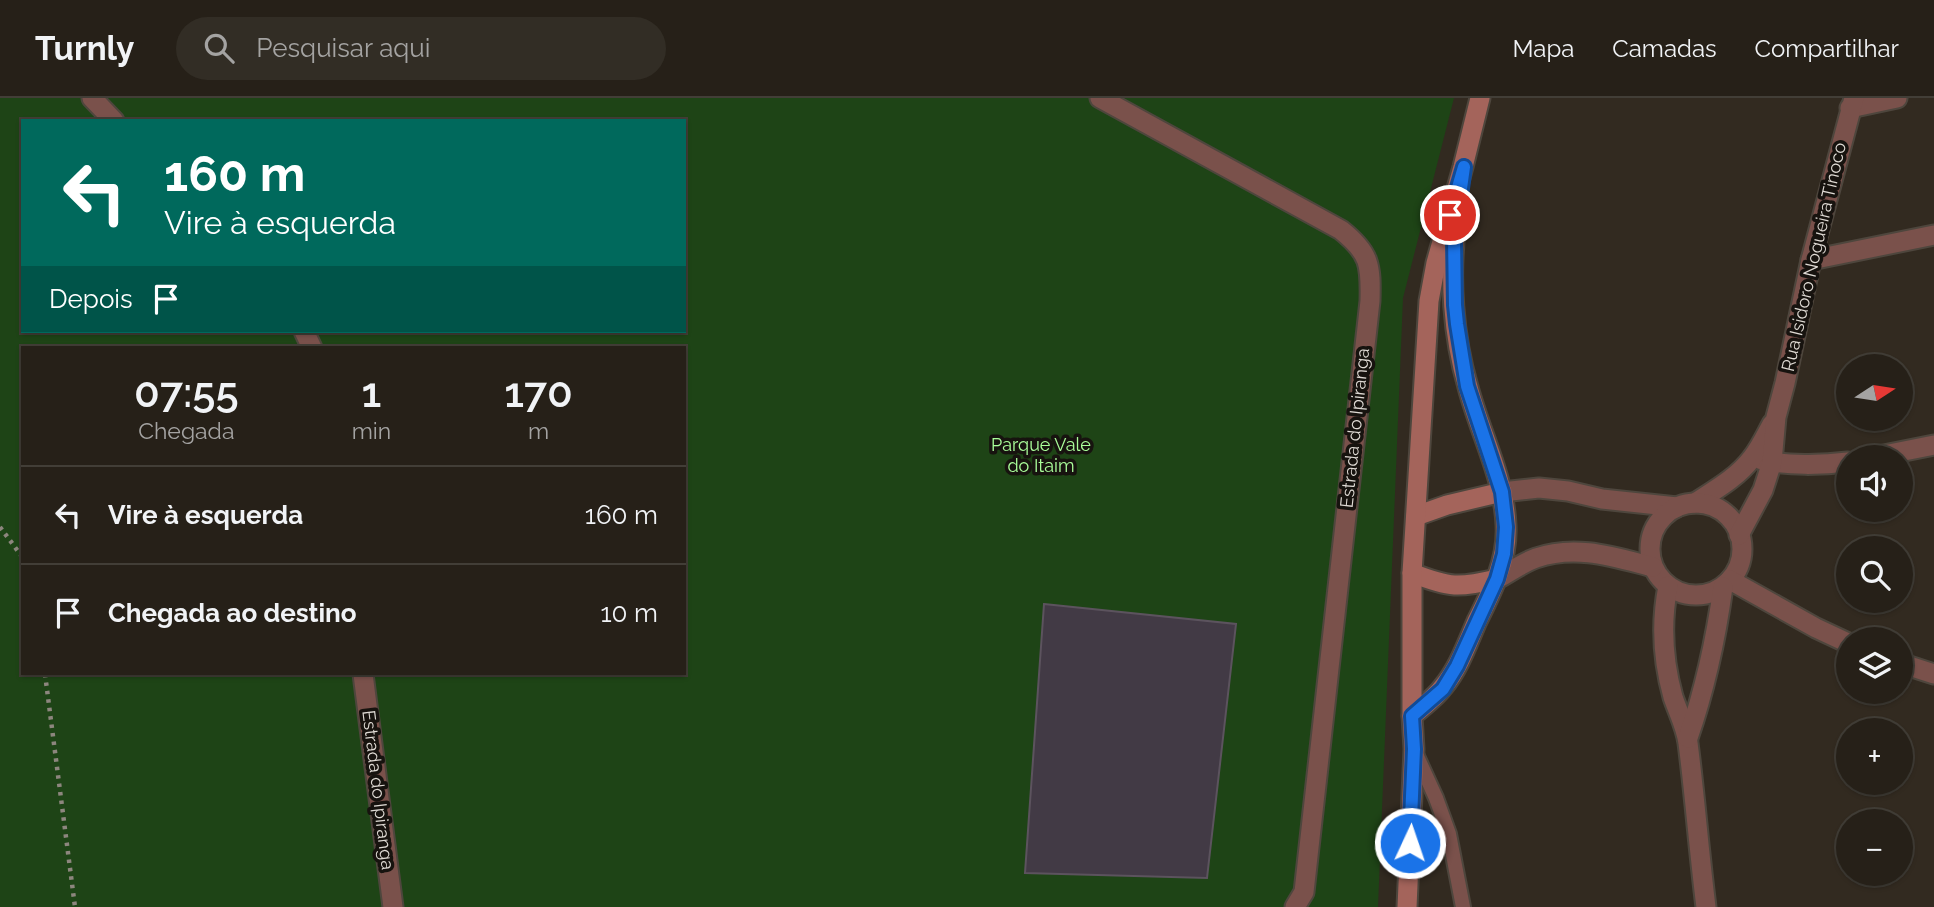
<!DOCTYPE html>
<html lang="pt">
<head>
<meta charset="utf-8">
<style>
	:root { --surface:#262018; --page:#322d25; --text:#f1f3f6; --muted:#a4a3a2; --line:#423e37 }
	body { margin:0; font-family:Raleway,sans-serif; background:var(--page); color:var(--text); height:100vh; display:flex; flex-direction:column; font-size:26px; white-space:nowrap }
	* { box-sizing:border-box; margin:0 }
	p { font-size:23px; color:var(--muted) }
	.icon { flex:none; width:38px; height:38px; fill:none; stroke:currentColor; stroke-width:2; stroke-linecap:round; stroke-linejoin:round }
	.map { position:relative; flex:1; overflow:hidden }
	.details { position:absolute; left:21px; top:248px; width:665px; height:329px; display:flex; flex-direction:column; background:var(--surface); border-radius:0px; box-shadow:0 2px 5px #0004,0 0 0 2px var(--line) }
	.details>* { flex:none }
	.banner { position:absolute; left:21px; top:21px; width:665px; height:214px; border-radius:0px; box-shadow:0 2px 5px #0004,0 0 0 2px var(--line); background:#00695c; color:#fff; overflow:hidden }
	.needle { width:46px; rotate:78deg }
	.fabs { position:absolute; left:1836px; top:256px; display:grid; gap:14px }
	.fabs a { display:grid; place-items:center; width:77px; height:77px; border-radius:50%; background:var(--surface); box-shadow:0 2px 5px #0004,0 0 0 2px var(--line); font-size:35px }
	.pin { position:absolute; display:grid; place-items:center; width:60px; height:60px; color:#fff; margin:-30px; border:4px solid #fff; border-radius:50%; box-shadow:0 2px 7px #0007 }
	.me { position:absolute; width:77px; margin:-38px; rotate:3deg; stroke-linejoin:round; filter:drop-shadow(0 0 5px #0008) }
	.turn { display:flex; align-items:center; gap:24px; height:147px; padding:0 28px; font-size:32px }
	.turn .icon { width:91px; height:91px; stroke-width:2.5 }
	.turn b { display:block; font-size:49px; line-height:60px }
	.then { display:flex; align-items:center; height:66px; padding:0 28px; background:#0003; gap:14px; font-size:26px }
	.eta { display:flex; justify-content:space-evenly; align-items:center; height:119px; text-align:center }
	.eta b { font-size:42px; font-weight:600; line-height:49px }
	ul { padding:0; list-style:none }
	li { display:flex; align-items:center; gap:21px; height:98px; padding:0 28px; border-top:2px solid var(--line) }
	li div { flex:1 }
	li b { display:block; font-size:26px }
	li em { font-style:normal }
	header { display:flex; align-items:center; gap:42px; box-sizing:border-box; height:98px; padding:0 35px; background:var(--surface); border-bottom:2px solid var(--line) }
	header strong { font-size:33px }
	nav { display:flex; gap:38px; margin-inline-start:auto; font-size:24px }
	.search { width:490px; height:63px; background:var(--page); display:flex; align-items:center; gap:18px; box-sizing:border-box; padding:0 24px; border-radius:38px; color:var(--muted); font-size:26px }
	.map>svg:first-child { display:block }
	.green { fill:#1e4416; fill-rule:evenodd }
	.building { fill:#423a45; stroke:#5c535e; stroke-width:2 }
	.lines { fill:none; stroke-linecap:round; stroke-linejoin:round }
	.service-casing { stroke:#4e463d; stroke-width:18 }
	.minor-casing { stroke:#4e463d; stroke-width:23 }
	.secondary-casing { stroke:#4e463d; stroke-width:23 }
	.path { stroke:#8d867e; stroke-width:4.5; stroke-dasharray:3.5 5; stroke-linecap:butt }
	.service { stroke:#7a514b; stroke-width:14 }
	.minor { stroke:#7a514b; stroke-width:19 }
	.secondary { stroke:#a4645b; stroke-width:19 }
	.route-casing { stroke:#114b97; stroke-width:18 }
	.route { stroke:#1a73e8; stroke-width:12 }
	.labels { text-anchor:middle; stroke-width:7; stroke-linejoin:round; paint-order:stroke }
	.street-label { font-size:18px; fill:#dfdad4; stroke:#17130f }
	.park-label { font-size:18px; fill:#aafe9a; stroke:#17130f }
</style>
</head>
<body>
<header>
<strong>Turnly</strong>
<div class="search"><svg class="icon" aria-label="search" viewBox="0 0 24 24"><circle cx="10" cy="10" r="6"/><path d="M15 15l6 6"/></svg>Pesquisar aqui</div>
<nav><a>Mapa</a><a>Camadas</a><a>Compartilhar</a></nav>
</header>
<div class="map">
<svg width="1934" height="809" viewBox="0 0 1934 809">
	<rect width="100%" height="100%" fill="#322a20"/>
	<path class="green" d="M0,0H1454L1403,200L1378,809H0ZM23,23H684V233H23ZM23,250H684V576H23Z"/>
	<path class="building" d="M1044,506L1236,526L1207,780L1025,775Z"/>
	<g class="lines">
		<g class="service-casing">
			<path id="service" d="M1415,654L1436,700L1449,736L1463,809"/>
		</g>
		<g class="minor-casing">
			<g id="minor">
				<path d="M92,0L114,23"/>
				<path d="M1100,0L1341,132C1370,155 1371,167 1370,203L1304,794L1295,809"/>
				<path d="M1850,10L1897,0"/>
				<path d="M1811,162L1934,137"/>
				<path d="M304,233L312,250"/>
				<path d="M1874,359L1934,347"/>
				<path d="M1762,362C1787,368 1823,367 1848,364"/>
				<path d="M1502,394L1539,390L1568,393L1602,401L1677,409"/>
				<path d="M1695,405C1715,392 1738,379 1752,360C1760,350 1766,337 1772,326"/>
				<circle cx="1696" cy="451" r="46"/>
				<path d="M1739,437L1763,392L1772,364L1776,319L1785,285L1811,162L1854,0"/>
				<path d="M1497,481C1510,474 1522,465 1536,460C1576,446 1614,459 1653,469"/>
				<path d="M1730,482L1816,530L1848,545"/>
				<path d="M1668,488C1661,524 1663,563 1673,599C1678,614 1686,629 1688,645C1695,699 1699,754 1706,809"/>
				<path d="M1900,565L1934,576"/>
				<path d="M363,576L393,809"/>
				<path d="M1688,640C1705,591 1716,540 1723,489"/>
			</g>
		</g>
		<g class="secondary-casing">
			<g id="secondary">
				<path d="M1416,418L1447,407L1502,394"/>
				<path d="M1412,475C1450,490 1459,490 1497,481"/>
				<path d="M1412,618C1422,609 1435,600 1443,589C1459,570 1467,546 1477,523C1492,493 1508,462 1506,427C1504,379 1480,335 1468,289C1453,238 1449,179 1456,125"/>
				<path d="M1407,809L1414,651L1412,618V475L1429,203L1436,165L1463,69L1480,0"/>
			</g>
		</g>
		<g class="path">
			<path d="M0,429L23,460"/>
			<path d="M45,576L75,809"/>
		</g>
		<use href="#service" class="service"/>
		<use href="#minor" class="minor"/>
		<use href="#secondary" class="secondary"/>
	</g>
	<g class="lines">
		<g class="route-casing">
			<path id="route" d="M1410,745L1414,651L1412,618L1443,591L1457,568L1497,481L1504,456L1506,429L1502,394L1467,288L1457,226L1455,207L1454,140L1464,69L1450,117"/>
		</g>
		<use href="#route" class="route"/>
	</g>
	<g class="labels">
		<g class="street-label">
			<text transform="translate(1814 159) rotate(-77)" y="6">Rua Isidoro Nogueira Tinoco</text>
			<text transform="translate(1355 330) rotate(-84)" y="6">Estrada do Ipiranga</text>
			<text transform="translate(378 692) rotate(83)" y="6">Estrada do Ipiranga</text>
		</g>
		<g class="park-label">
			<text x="1041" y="353">Parque Vale<tspan x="1041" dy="21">do Itaim</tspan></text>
		</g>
	</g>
</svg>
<div class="fabs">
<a><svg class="needle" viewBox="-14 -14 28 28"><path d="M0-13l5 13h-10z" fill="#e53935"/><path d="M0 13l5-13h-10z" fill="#a4a3a2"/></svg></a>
<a><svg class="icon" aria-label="sound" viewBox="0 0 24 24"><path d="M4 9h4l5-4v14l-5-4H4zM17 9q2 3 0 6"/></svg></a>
<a><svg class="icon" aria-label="search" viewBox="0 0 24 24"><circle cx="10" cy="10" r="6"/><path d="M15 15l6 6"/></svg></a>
<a><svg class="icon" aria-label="layers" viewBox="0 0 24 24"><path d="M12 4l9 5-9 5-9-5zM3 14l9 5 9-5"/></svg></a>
<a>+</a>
<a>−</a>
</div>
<div class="pin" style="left:1450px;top:117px;background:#d93025"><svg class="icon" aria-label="arrive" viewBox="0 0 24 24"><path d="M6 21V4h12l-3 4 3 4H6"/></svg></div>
<svg class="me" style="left:1410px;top:745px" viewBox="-20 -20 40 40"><circle r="17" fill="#1a73e8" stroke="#fff" stroke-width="3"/><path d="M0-11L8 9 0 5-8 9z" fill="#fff"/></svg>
<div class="banner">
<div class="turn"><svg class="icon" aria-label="left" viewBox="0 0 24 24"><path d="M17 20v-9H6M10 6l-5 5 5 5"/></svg><div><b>160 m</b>Vire à esquerda</div></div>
<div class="then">Depois<svg class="icon" aria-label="arrive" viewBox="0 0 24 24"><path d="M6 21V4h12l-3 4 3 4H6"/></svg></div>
</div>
<section class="details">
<div class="eta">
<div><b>07:55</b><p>Chegada</p></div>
<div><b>1</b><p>min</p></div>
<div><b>170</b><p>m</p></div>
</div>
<ul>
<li><svg class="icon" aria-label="left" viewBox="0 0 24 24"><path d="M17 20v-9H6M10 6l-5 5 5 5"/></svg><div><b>Vire à esquerda</b></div><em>160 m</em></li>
<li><svg class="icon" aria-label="arrive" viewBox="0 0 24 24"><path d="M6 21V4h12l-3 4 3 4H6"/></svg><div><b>Chegada ao destino</b></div><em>10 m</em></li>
</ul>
</section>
</div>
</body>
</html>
